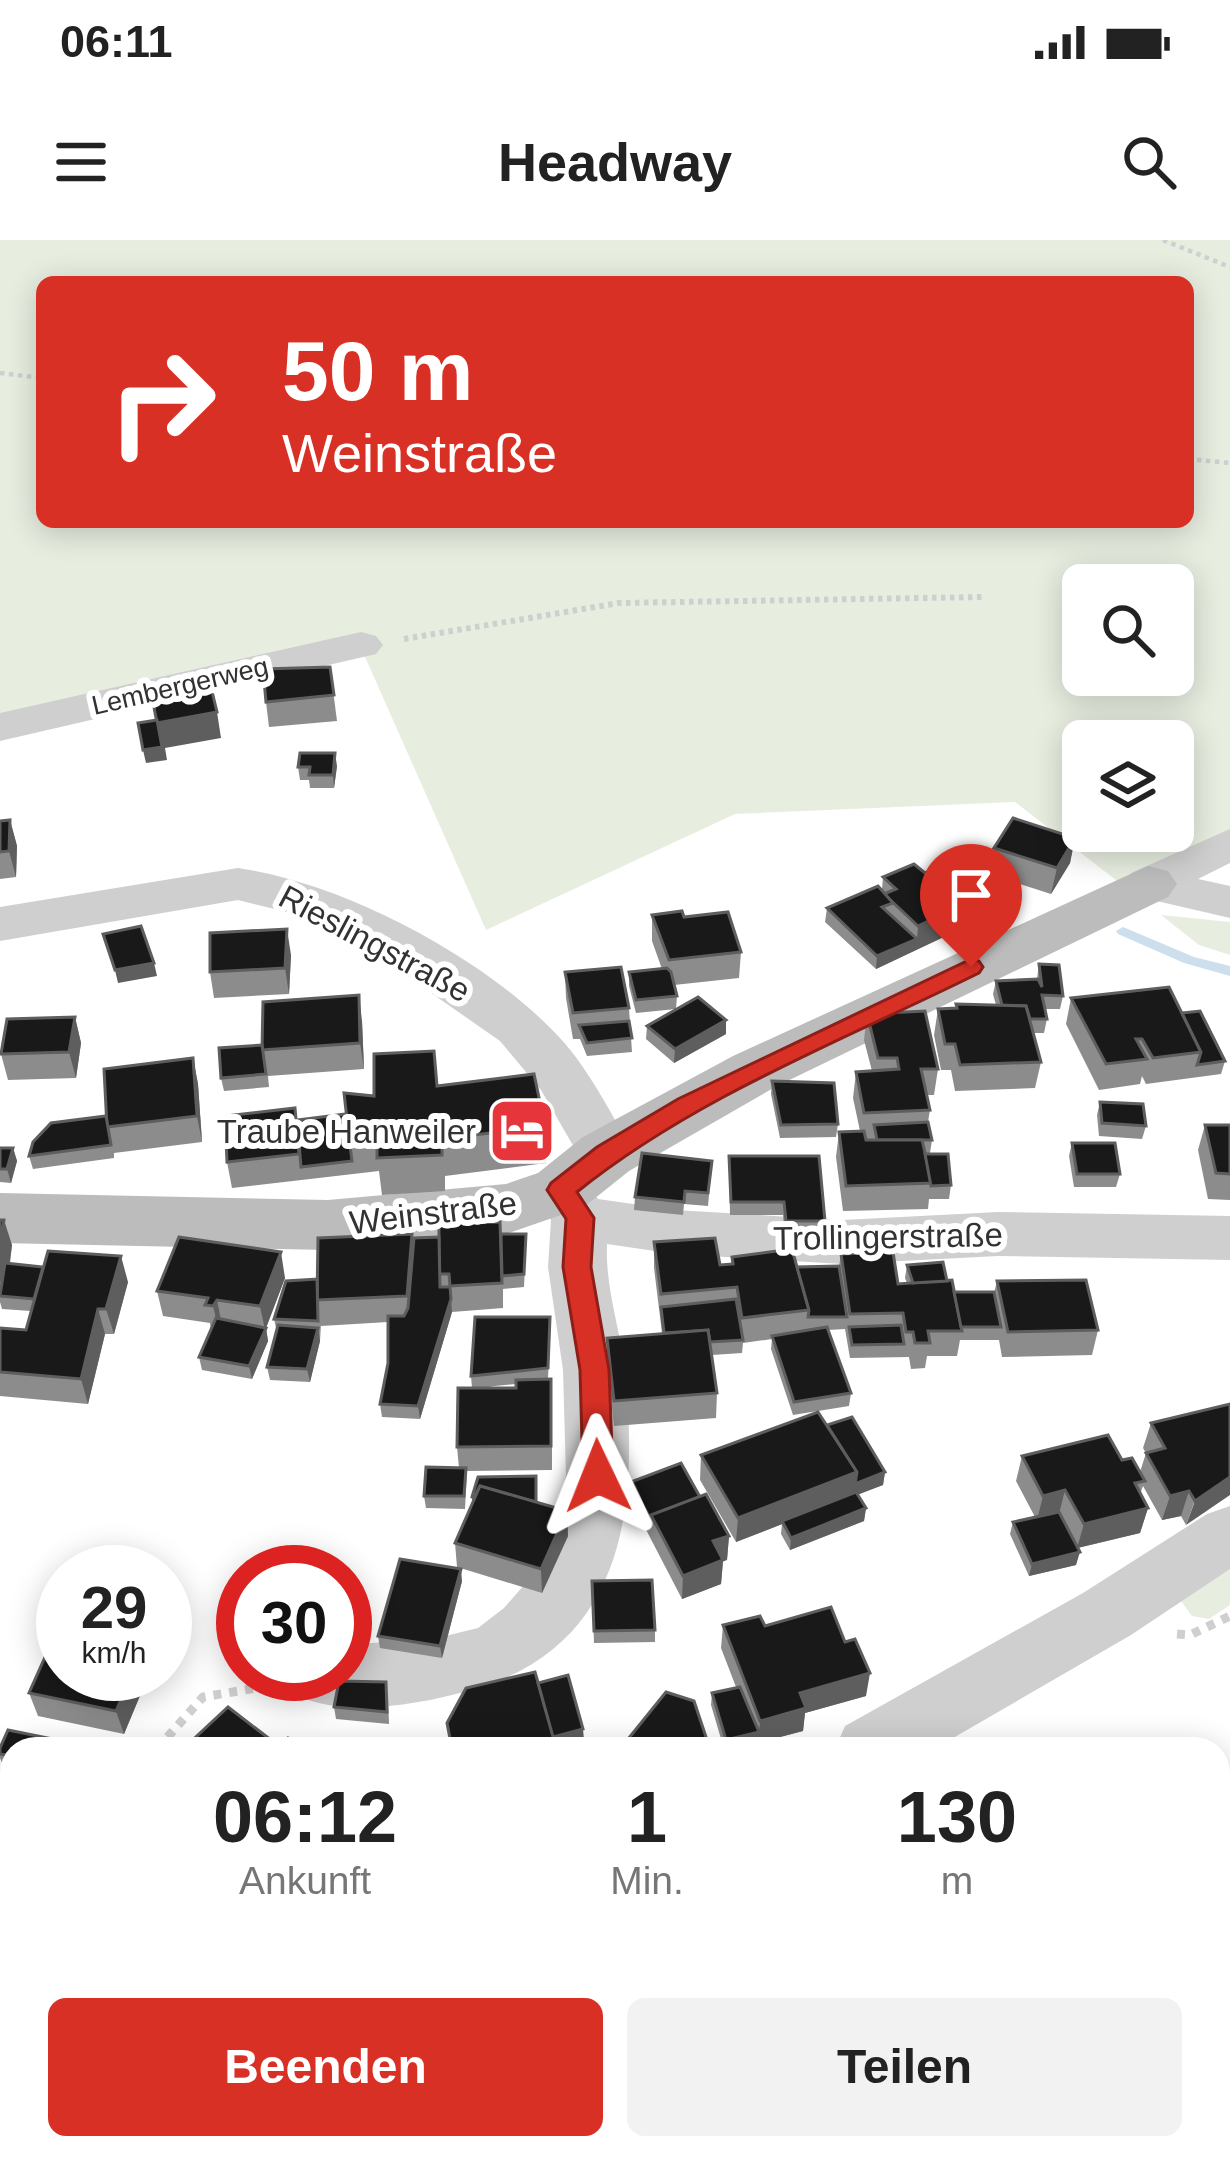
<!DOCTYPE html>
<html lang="de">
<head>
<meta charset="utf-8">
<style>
	:root { --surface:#fff; --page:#f2f2f2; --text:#222; --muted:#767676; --accent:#d93025 }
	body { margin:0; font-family:Arial,sans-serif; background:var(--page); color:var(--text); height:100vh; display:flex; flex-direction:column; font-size:45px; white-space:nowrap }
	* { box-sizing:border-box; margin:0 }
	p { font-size:39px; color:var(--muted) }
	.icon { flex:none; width:66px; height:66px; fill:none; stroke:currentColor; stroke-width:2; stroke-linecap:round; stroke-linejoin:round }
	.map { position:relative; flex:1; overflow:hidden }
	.panel { position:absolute; left:0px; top:1497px; width:1230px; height:423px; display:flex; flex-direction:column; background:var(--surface); border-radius:36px 36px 0 0; box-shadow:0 6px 30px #0003 }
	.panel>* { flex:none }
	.banner { position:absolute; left:36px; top:36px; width:1158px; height:252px; border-radius:18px; box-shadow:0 6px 30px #0003; background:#d93025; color:#fff; overflow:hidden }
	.tools { position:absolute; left:1062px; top:324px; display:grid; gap:24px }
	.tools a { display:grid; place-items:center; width:132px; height:132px; border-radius:18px; background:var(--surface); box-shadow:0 6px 30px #0003; font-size:60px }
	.speed { position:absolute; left:36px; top:1305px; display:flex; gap:24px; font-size:60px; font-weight:700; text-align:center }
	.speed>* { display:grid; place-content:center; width:156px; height:156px; border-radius:50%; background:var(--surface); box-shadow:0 6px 30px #0003; line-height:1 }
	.speed small { font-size:30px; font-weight:400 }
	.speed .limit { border:18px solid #d22; background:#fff; color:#111 }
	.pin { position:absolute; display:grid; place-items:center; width:102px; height:102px; color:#fff; margin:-123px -51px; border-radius:50% 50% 50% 0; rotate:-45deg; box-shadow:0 0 12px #0007 }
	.pin .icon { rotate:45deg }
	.me { position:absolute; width:132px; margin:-66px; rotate:358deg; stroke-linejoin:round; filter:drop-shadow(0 0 9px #0008) }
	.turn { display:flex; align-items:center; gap:42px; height:252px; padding:0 48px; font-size:54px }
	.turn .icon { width:156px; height:156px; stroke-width:2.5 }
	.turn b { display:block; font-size:84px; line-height:102px }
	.eta { display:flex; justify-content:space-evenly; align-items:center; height:204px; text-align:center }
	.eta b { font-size:72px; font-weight:800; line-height:84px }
	.button { display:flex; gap:24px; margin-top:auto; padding:24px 48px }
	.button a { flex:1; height:138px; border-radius:18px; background:var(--accent); color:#fff; font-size:48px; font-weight:800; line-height:138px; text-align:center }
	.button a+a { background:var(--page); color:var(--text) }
	.status { display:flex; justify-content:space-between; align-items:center; height:84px; padding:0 60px; background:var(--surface); direction:ltr }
	.status svg { height:33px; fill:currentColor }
	header { display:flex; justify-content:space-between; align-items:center; height:156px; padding:0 48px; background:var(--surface); font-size:54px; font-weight:800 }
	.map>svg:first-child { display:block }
	.green { fill:#e7eee0; fill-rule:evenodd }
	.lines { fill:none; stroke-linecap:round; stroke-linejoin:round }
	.stream { fill:#cddfed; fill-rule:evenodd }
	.path-far2 { stroke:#cfcfcf; stroke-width:4.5; stroke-dasharray:4.5 4.5; stroke-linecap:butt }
	.path-far1 { stroke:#cfcfcf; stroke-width:6; stroke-dasharray:4.5 4.5; stroke-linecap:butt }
	.path { stroke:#cfcfcf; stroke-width:9; stroke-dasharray:8 8; stroke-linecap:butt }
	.street { fill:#cfcfcf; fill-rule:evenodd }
	.secondary { fill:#bcbcbc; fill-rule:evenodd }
	.wall { fill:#8c8c8c; fill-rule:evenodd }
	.shaded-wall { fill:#5e5e5e }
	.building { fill:#191919; stroke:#5e5e5e; stroke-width:3 }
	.route { fill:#d93025; stroke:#8d1f18; stroke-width:3 }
	.labels { text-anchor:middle; stroke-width:12; stroke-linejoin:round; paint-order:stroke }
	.far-street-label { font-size:27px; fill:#323232; stroke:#fff }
	.street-label { font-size:33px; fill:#323232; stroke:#fff }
	.poi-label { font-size:33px; fill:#323232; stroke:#fff; text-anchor:end }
</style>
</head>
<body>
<div class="status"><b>06:11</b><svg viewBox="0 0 49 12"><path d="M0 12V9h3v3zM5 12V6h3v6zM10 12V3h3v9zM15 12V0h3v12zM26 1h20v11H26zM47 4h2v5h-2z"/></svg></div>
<header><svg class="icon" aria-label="menu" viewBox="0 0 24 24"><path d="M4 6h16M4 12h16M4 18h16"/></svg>Headway<svg class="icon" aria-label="search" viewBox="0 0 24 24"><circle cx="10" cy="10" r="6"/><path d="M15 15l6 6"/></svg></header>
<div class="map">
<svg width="1230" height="1918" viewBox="0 0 1230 1918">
	<rect width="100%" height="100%" fill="#fff"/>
	<g class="green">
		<path d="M0,0H1230V592L1121,644L1015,562L735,574L486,690L358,401L0,482ZM42,42H1188V282H42ZM1083,345H1173V435H1083ZM1083,501H1173V591H1083Z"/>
		<path d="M1161,675L1230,682V715L1199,705Z"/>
		<path d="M1230,1325V1365L1209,1379L1192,1376L1181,1361Z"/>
	</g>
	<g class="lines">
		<path class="stream" d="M1123,687L1194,717L1230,726V736L1184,723L1118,694L1116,691Z"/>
		<g class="path-far2">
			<path d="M1163,0L1230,27"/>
			<path d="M0,133L42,138"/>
			<path d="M1188,219L1230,223"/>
		</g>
		<path class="path-far1" d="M404,399L619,363L982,357"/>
		<g class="path">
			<path d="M1177,1394L1190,1395L1230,1376"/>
			<path d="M157,1509L203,1457L280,1444"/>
		</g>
		<g class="street">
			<path d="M361,392L376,396L383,405L376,414L0,501V473Z"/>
			<path d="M1230,589V623L1198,639L1230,646V678L1131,655L1123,644L1131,633Z"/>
			<path d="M238,628C345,643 486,718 560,798C590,831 612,875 634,914L626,928L606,934L586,928L541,850L500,801L381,718L291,673L238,660L0,701V667Z"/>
			<path d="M561,929L581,935L598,959L675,970L843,980L998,972L1230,976V1020L998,1016L843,1024L675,1014L607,1004C605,1047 620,1088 625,1131C639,1271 624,1409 468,1451C420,1464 352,1476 305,1459L296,1434H345V1405L437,1398L478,1388L504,1368L551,1314L566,1236L563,1130L548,1027L551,980L533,950L541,935Z"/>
			<path d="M1230,1266V1329L1131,1395L934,1509H835L845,1486L1083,1353L1207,1274Z"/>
			<path d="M12,1541V1609L0,1611V1543Z"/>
		</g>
		<path class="secondary" d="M1148,626L1168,631L1177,644L1168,657L777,846L629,931L584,967L509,993L328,1010L0,1003V953L328,960L506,944L538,933L583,897L733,816Z"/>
	</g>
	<g class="wall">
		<path d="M330,427L337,481L269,487L266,462Z"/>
		<path d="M337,526L334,548H310L309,540H300L298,527Z"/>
		<path d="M10,580L17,606L16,637L0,639V581Z"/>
		<path d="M1075,598L1070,623L1051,654L1007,640L1010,642L1005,668L876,729L825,682L827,668L882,649L883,637L991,626L994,608Z"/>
		<path d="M652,675L684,677L741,712L739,738L674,745L677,756L676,769L636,773L629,746V732L662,729L652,701Z"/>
		<path d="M291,715L289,754L214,758L210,732Z"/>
		<path d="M1039,724L1063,756L1060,769H1045L1047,779L1044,793H1033L1041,822L1035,848L955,851L951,830H941L934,795L938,769L956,768V764L996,765L993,754L996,741L1037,739Z"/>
		<path d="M565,732L629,768L632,812L587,816L580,799H573L566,758Z"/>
		<path d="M1071,758L1182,773L1225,821L1221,834L1146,844L1142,836L1140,844L1099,850L1066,784Z"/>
		<path d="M867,774L938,829L934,855H927L930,870L928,882L932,900L930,913H925L951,945L949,959H929L928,969L843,971L836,917L839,892L860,891L853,858L856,832L872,831L864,800Z"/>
		<path d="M75,777L81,803L76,838L8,840L1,814Z"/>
		<path d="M362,781L364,829L268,836L269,847L224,851L221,838L262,805Z"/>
		<path d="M647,786L726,794L674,823L646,799Z"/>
		<path d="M193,818L198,844L202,902L114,913V918L33,929L29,916L106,876Z"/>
		<path d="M772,841L838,884L836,897L780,898L771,854Z"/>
		<path d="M437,846L545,886L546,923L445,936V951L382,955L379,931L232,948L227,922L297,880L346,874Z"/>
		<path d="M1100,862L1146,886L1142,899L1099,896L1097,875Z"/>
		<path d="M1205,885H1230V960L1208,959L1198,910Z"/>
		<path d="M1072,903L1120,934L1116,947H1074L1069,916Z"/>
		<path d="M0,908H13L17,921L11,943L0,942Z"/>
		<path d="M729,916L825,981L823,994H784L783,975H730Z"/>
		<path d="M712,921L708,966L684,964L683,975L634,970L635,957Z"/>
		<path d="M0,980L12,1005L10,1024L128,1042L114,1094H105L88,1164L0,1156V1088L26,1090L31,1071L2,1069L0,1062Z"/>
		<path d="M412,994L413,1005L501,994H526V1007L524,1047L503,1049V1068L452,1072L420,1179L382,1177L380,1164L388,1123V1082L321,1086V1084L320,1101L310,1142L270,1140L267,1127L277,1092L274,1079L317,1039Z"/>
		<path d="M654,1002L720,1025H731L732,1017L797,1027L839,1026L841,1014L898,1044L907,1043L905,1038L907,1025L947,1041L954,1052L994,1053L997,1041L1098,1090L1092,1115L1002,1117L999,1100H960L957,1116H927L925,1128L911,1129L909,1117L850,1118L845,1089L828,1090L851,1153L849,1166L793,1175L771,1109L772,1099L743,1103L742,1113L712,1115L717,1153L716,1178L614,1186L607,1123V1098L662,1093L654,1028Z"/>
		<path d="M285,1038L266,1088L268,1101L252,1139L202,1130L199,1117L211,1090L210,1083L163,1076L157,1051Z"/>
		<path d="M550,1090L548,1139L552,1164V1230L467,1231L465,1269L426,1268L424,1256L459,1228L457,1207L472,1148L471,1136ZM516,1144V1148H483L495,1146Z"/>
		<path d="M1230,1164L1186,1285L1181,1276L1162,1280L1143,1246L1140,1254L1148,1268L1140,1293L1078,1308L1076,1325L1029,1336L1010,1294L1013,1282L1035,1277L1016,1241L1022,1216L1122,1220L1140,1232L1146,1213L1143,1208L1151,1183Z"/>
		<path d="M827,1185L885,1232L883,1245L857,1254L866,1268L864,1281L790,1310L781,1294L782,1284L736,1302L700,1240L701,1215Z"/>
		<path d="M628,1243L700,1257L729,1296L727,1320L723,1321L721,1344L682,1359L628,1255Z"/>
		<path d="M472,1257L536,1262L567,1271L568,1296L542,1353L457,1327L455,1303L472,1263Z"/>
		<path d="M462,1341L442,1418L380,1408L378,1396Z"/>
		<path d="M592,1341L655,1390V1402L594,1403Z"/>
		<path d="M723,1385L765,1386L866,1456L805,1473L803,1491L735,1509H724L711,1465L712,1453L736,1447L721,1408Z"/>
		<path d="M149,1434L124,1494L38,1476L29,1453Z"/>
		<path d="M388,1454L389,1484L336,1479L334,1467Z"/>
		<path d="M58,1500L62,1509H12V1527L3,1525L0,1518V1508Z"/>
	</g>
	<g class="shaded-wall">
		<path d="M217,472L221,498L165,508L167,520L146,523L143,510L157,483Z"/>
		<path d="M335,513L337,526L334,548L333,535Z"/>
		<path d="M10,580L17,606L16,637L9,611Z"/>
		<path d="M1075,598L1070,623L1051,654L1057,628Z"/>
		<path d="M1010,642L1005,668L876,729L877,716L917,699L918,686Z"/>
		<path d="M287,689L291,715L289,754L285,728Z"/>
		<path d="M154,723L157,736L118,743L115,730Z"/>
		<path d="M359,755L362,781L364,829L360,803Z"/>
		<path d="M75,777L81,803L76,838L69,812Z"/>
		<path d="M726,780V794L674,823L675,809Z"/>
		<path d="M193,818L198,844L202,902L197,876Z"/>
		<path d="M13,908L17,921L11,943L7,929Z"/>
		<path d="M4,980L12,1005L5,1056L0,1040V1009Z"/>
		<path d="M281,1012L285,1038L266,1088L268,1101L252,1139L249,1126L265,1090L260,1066Z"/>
		<path d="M121,1016L128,1042L114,1094L106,1069Z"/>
		<path d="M451,1059L452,1072L420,1179L418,1166Z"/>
		<path d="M217,1060L222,1085L219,1091L213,1066Z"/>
		<path d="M98,1069L105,1094L88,1164L81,1139Z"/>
		<path d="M318,1088L320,1101L310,1142L307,1129Z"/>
		<path d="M857,1232H885L883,1245L736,1302L738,1278Z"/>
		<path d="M1230,1237V1255L1186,1285L1195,1261Z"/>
		<path d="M1065,1250L1059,1274L1037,1280L1043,1256Z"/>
		<path d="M1189,1251L1181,1276L1162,1280L1170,1256Z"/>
		<path d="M866,1268L864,1281L790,1310L791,1298Z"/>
		<path d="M1148,1268L1140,1293L1077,1308L1084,1284Z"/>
		<path d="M567,1271L568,1296L542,1353L541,1329Z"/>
		<path d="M729,1296L727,1320L723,1321L721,1344L682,1359L683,1336L713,1301Z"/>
		<path d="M1080,1312L1076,1325L1029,1336L1032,1324Z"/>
		<path d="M461,1329L462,1341L442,1418L440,1406Z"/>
		<path d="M870,1433L866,1456L805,1473L803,1491L735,1509H725L726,1500L759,1492L760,1481L800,1453Z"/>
		<path d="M132,1434H149L124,1494L116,1471Z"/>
		<path d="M583,1489L584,1500L552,1509L551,1497Z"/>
	</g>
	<g class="building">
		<path d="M330,427L334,455L266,462L263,429Z"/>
		<path d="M210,443L217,472L157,483L151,452Z"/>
		<path d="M157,480L162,507L143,510L138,483Z"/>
		<path d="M300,513H335L333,535H309L310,527H298Z"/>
		<path d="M1013,578L1075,598L1057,628L994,608Z"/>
		<path d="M10,580L9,611L0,612V581Z"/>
		<path d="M974,612L1010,642L918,686L884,654L896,649L883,637L914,624L925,633Z"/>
		<path d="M878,646L893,663L882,667L917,699L877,716L827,668Z"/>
		<path d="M682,671L684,677L728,672L741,712L669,720L652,675Z"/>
		<path d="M141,686L154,723L115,730L103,694Z"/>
		<path d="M287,689L285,728L210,732V693Z"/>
		<path d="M1039,724L1059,725L1063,756L1042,755L1047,779H1030L1026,766L1002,765L996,741L1038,739L1042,747Z"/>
		<path d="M621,727L629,768L573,773L565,732Z"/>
		<path d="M667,728L671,732L677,756L636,760L629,732Z"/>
		<path d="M1169,747L1201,812L1153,818L1142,799H1136L1147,819L1106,824L1071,758Z"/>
		<path d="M359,755L360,803L262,810L263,762Z"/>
		<path d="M698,757L726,780L675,809L647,786Z"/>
		<path d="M956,764L1026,766L1041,822L960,825L955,804H945L938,769L957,768Z"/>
		<path d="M925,771L938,829H921L930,870L864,873L856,832L899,829L897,818H878L867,774Z"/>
		<path d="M1200,771L1225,821L1197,825L1201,812L1182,773Z"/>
		<path d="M75,777L69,812L1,814L7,779Z"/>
		<path d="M629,781L632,798L587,803L579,785Z"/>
		<path d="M262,805L266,834L221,838L219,808Z"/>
		<path d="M434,811L437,846L534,834L545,886L442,899V915L377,918V894L349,897L344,853L374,856V814Z"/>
		<path d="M193,818L197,876L107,887L104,829Z"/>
		<path d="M772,841L834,843L838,884L781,885Z"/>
		<path d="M1100,862L1143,864L1146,886L1102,883Z"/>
		<path d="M295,868L299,914L227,922L225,876Z"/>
		<path d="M346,874L352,921L301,927L297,880Z"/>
		<path d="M106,876L111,905L29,916L33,902L51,883Z"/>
		<path d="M928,882L932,900H877L874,885Z"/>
		<path d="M1205,885H1230V934L1216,933Z"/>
		<path d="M864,891L866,900H922L932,943L846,946L839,892Z"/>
		<path d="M1072,903H1115L1120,934H1077Z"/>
		<path d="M0,908H13L7,929H0Z"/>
		<path d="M642,913L712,921L708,953L685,951L684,962L635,957Z"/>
		<path d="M925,914H948L951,945L931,946Z"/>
		<path d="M729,916H819L825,981H786L784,962H731Z"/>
		<path d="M0,980H4L0,1009Z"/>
		<path d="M500,982L502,1043L450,1046L449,1034H439V984Z"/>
		<path d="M412,994L407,1056L317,1060L318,998Z"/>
		<path d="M501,994H526L524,1034L502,1036Z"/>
		<path d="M179,997L281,1012L260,1066L217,1060L213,1066L205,1065L208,1058L157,1051Z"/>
		<path d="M439,997L440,1047H450L451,1059L418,1166L380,1164L388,1123V1076H404L408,1068L414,998Z"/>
		<path d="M715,998L720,1025L733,1024L732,1017L792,1009L809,1070L742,1078L737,1047L661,1054L654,1002Z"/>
		<path d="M48,1011L121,1016L106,1069H98L81,1139L0,1132V1088L26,1090Z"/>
		<path d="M893,1012L898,1044L952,1040L962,1091H928L930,1103H915L913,1092H906L903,1073L850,1074L841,1014Z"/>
		<path d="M943,1022L947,1041L913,1043L907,1025Z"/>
		<path d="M5,1023L43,1027L34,1059L0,1056Z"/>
		<path d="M839,1026L847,1077H808L809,1070L797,1027Z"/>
		<path d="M317,1039L318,1081L274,1079L286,1041Z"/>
		<path d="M1086,1040L1098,1090L1008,1092L997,1041Z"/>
		<path d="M954,1052H994L1001,1087H961Z"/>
		<path d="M736,1059L743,1100L710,1102L708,1090L664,1093L661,1067Z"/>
		<path d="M475,1077H550L548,1128L471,1136Z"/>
		<path d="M216,1078L266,1088L249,1126L199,1117Z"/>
		<path d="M278,1085L318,1088L307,1129L267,1127Z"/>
		<path d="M901,1085L904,1104L852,1105L849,1087Z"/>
		<path d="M827,1087L851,1153L794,1162L772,1096Z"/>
		<path d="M708,1090L717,1153L614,1161L607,1098Z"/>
		<path d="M551,1139V1206L457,1207L458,1148H516V1140Z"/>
		<path d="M1230,1164V1237L1195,1261L1189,1251L1170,1256L1146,1213L1165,1208L1151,1183Z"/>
		<path d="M818,1172L857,1232L738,1278L701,1215Z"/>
		<path d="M852,1177L885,1232L855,1244L857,1232L827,1185Z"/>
		<path d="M1108,1195L1122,1220L1132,1218L1145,1241L1135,1243L1148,1268L1084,1284L1065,1250L1043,1256L1022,1216Z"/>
		<path d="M681,1223L700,1257L651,1275V1286L628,1243Z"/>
		<path d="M426,1227L466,1228L464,1256H424Z"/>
		<path d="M536,1236V1262L480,1246L474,1258L472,1257L478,1237Z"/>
		<path d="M480,1246L567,1271L541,1329L455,1303Z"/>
		<path d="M856,1252L866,1268L791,1298L782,1281Z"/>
		<path d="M706,1254L729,1296L713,1301L723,1320L683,1336L651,1275Z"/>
		<path d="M1059,1272L1080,1312L1032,1324L1013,1282Z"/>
		<path d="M400,1319L461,1329L440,1406L378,1396Z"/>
		<path d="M652,1340L655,1390L594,1391L592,1341Z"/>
		<path d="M831,1367L845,1402L855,1399L870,1433L800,1453L806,1468L760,1481L723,1385L760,1376L765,1386Z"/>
		<path d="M63,1377V1434H132L116,1471L29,1453Z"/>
		<path d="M535,1432L557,1508L452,1509L447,1483L466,1448Z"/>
		<path d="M568,1435L583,1489L553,1497L538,1443Z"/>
		<path d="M339,1441L386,1442L387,1472L334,1467Z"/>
		<path d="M740,1447L759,1492L726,1500L712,1453Z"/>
		<path d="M666,1452L694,1461L710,1509H620Z"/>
		<path d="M228,1467L280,1507L288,1498L302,1509H183Z"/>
		<path d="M8,1490L58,1500L54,1509H12V1516L0,1514V1508Z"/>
	</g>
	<path class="route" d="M971,719L979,721L983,727L979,733C844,800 695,857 577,952L594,978L591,1027L609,1130L613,1236L609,1245L598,1249L587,1245L583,1236L580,1130L563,1027L566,979L547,950L551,943L597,907L678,859Z"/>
	<defs>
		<g id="hotel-square" transform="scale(3.45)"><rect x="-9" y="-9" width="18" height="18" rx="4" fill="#e6363b" stroke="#fff"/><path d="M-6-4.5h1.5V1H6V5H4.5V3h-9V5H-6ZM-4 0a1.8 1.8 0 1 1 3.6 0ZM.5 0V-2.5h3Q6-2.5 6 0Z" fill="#fff"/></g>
	</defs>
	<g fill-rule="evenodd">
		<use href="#hotel-square" x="522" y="891"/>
	</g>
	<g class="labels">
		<g class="far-street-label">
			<text transform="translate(180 446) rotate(-13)" y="9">Lembergerweg</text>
		</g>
		<g class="street-label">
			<text transform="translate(375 703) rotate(28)" y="12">Rieslingstraße</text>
			<text transform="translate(433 972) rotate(-7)" y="12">Weinstraße</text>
			<text transform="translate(888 996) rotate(-1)" y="12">Trollingerstraße</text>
		</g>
		<g class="poi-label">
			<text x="476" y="903">Traube Hanweiler</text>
		</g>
	</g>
</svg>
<div class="tools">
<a><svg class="icon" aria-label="search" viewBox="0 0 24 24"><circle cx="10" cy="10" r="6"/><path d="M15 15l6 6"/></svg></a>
<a><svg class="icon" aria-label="layers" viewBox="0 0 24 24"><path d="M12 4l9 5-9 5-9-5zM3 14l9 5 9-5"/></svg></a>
</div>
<div class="speed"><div>29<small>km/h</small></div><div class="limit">30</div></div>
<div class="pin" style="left:971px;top:727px;background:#d93025"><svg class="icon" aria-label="arrive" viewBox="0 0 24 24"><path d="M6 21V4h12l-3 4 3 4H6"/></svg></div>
<svg class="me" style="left:598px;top:1236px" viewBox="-20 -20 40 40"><path d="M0-17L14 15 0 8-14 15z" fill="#d93025" stroke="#fff" stroke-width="4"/></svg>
<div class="banner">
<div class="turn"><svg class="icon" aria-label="right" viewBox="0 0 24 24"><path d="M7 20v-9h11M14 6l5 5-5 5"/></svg><div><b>50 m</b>Weinstraße</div></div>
</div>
<section class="panel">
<div class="eta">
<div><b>06:12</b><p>Ankunft</p></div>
<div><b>1</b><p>Min.</p></div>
<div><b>130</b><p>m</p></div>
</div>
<div class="button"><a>Beenden</a><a>Teilen</a></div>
</section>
</div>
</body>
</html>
